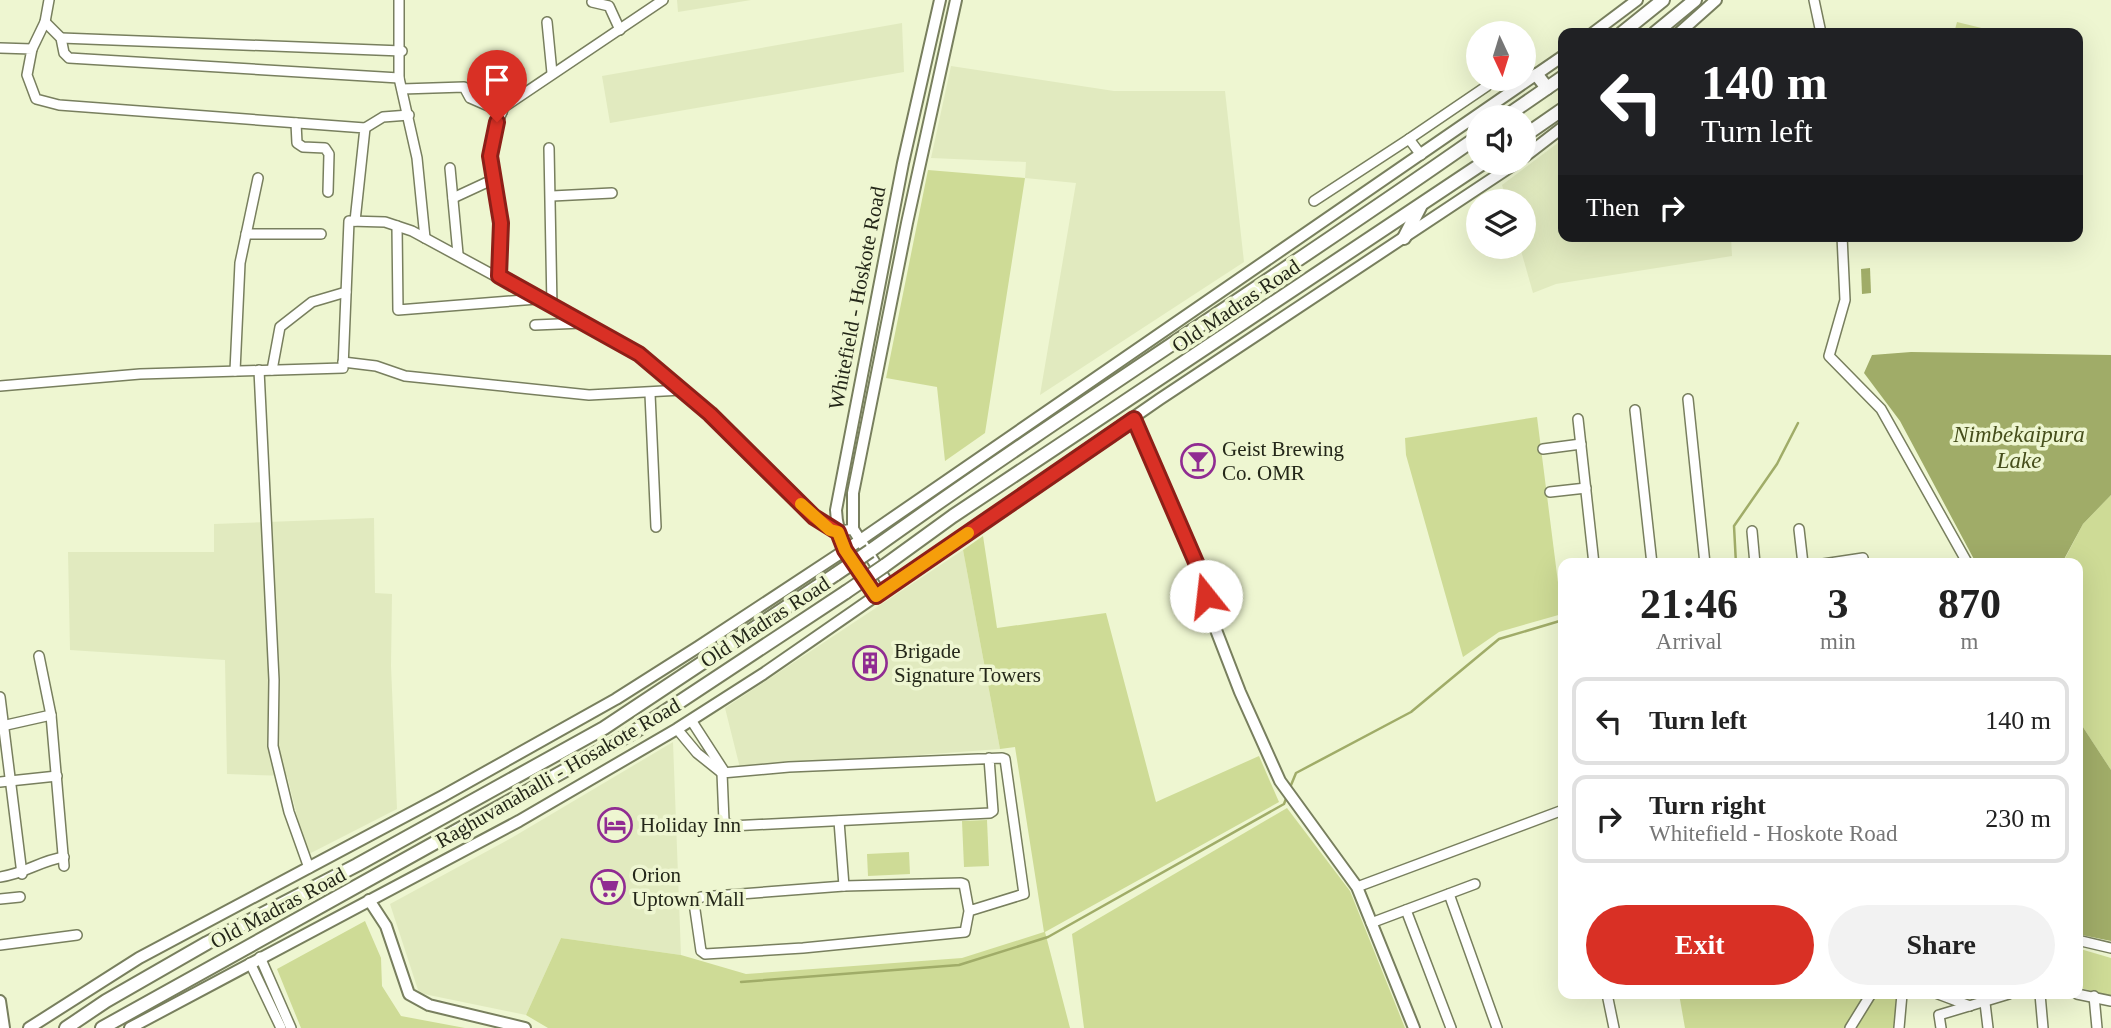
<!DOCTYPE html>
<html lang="en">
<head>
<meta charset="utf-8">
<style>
	:root { --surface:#fff; --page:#f2f2f2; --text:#222; --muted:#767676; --line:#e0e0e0; --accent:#d93025 }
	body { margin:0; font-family:Georgia,serif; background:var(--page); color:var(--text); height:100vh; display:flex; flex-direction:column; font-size:26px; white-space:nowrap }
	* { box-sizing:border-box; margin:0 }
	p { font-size:23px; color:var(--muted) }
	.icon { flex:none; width:38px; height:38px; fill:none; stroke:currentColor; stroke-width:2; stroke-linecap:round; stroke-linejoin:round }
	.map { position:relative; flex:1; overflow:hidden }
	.sheet { position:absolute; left:1558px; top:558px; width:525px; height:441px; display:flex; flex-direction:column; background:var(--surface); border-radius:14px; box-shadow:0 7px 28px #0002 }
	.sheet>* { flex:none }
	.guide { position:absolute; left:1558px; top:28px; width:525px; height:214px; border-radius:14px; box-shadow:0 7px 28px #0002; background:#202124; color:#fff; overflow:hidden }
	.needle { width:46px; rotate:176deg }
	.buttons { position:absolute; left:1466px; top:21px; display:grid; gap:14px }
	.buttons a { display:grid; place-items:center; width:70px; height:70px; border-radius:50%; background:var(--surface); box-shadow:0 7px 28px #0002; font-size:35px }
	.pin { position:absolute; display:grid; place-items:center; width:60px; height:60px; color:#fff; margin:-72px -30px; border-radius:50% 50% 50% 0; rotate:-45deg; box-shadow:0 0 7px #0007 }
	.pin .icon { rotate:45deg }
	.me { position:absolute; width:77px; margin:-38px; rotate:344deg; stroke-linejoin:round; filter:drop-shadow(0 0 5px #0008) }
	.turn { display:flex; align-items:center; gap:24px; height:147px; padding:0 28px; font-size:32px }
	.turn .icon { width:91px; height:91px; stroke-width:2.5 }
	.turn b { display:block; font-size:49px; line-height:60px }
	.then { display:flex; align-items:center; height:66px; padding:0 28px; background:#0003; gap:14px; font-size:26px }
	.eta { display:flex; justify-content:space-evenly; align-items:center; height:119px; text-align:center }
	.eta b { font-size:42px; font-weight:600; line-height:49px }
	.button { display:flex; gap:14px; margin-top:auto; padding:14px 28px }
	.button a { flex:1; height:80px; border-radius:42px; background:var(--accent); color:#fff; font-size:28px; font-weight:600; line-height:80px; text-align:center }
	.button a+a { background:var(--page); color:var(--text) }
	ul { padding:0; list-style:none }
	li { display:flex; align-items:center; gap:21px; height:88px; margin:0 14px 10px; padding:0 14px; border:4px solid var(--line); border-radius:14px }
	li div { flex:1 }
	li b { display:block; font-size:26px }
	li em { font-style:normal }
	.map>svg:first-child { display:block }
	.built { fill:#e1eabf }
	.green { fill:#cedb96 }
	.water { fill:#a0ac68 }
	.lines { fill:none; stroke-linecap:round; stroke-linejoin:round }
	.stream { stroke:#a0ac68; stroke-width:2.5 }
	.minor-casing { stroke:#787f5e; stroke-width:12 }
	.major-casing { stroke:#787f5e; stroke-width:14 }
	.highway-casing { stroke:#787f5e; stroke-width:16 }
	.minor { stroke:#fff; stroke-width:9 }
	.major { stroke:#fff; stroke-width:10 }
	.highway { stroke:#fff; stroke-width:12 }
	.highway-bridge-casing { stroke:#787f5e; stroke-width:16; stroke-linecap:butt }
	.highway-bridge { stroke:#fff; stroke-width:12 }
	.route-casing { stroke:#8d1f18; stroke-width:18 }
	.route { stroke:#d93025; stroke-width:12 }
	.slow { stroke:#f59e0b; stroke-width:12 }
	.labels { text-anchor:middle; stroke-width:7; stroke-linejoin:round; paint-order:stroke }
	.street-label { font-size:21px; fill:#242719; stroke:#eef6d1 }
	.poi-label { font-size:21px; fill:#242719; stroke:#eef6d1; text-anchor:start }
	.water-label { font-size:23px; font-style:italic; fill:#464e1b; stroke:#eef6d1 }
</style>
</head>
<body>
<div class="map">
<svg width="2111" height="1028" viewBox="0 0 2111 1028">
	<rect width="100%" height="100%" fill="#eef6d1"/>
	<g class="built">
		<path d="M677,0H751L678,12Z"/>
		<path d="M902,23L904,72L610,123L602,76Z"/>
		<path d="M951,66L1114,91H1225L1244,262L1040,395L1076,183L1025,178L1026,162L931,158Z"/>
		<path d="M1563,139V236H1731L1732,256L1556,284L1533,293L1520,247H1524V201H1507L1502,185Z"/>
		<path d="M374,518L375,593L392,594L391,666L397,809L307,855L287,776L227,774L225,660L70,650L68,552H214V524Z"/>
		<path d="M963,550L1000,749L740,768L725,708Z"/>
		<path d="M673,742L681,955L561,938L526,1015L419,993L390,904L513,837Z"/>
	</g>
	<g class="green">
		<path d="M1957,22L2002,33H1954Z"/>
		<path d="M928,170L1025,178L985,433L945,461L937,387L886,378Z"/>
		<path d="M1537,417L1562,614L1499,632L1463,657L1406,455L1405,438Z"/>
		<path d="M2111,495V770L2077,718V564H2062L2083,524Z"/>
		<path d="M983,536L997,628L1106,613L1156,802L1259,756L1279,802L1045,932L1070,1028H548L526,1015L561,938L681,955L746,974L962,958L1044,932L1015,747L1000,749L963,550Z"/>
		<path d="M1287,808L1350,891L1405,1028H1084L1072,934Z"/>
		<path d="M987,820L989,866L964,867L962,821Z"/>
		<path d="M909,852L910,874L868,876L867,854Z"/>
		<path d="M365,921L381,958L382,986L401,1016L465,1028H301L277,969Z"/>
		<path d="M2077,948L2111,958V996L2077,987Z"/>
		<path d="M1679,994H1896L1895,1028H1685Z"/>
	</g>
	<g class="water">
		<path d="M1870,268L1871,293L1862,294L1861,269Z"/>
		<path d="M1911,352L2111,355V495L2083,524L2062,563H1976L1900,421L1864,373L1872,355Z"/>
		<path d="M2077,718L2111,770V941L2077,934Z"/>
	</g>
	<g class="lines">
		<g class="stream">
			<path d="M1736,564L1734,526L1777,464L1798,423"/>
			<path d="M1289,790L1296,773L1411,712L1499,639L1563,620"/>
			<path d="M741,982L959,965L1048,937L1284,804L1287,796"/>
		</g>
		<g class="minor-casing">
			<g id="minor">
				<path d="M399,0V78L417,158L425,238"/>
				<path d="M1814,0L1821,33"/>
				<path d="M592,2L609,6L620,30"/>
				<path d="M45,22L61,38L64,53L69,58L399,78"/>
				<path d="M547,22L552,73"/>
				<path d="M61,38L402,51"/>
				<path d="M0,48L32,49L27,75L36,99L59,105L365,128L355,221"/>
				<path d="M32,49L45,22L49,0"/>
				<path d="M402,89L464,87L470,98L502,112"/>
				<path d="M296,123L297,143L303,147L325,148L329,154L328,192"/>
				<path d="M365,128L383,117L409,115"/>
				<path d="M1409,139L1487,86"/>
				<path d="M549,148L552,307"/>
				<path d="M450,168L458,254"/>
				<path d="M552,196L612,193"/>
				<path d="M453,198L494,179"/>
				<path d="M1314,201L1409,139L1421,155"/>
				<path d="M397,226L398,310L537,299"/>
				<path d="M246,234H321"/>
				<path d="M1842,236L1845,300L1829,356L1881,409L1968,564"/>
				<path d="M499,276L501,224L490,156L491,139L504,107L663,0"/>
				<path d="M535,325L582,323"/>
				<path d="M343,362L376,366L405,376L589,395L682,390"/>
				<path d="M259,370L274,680L273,746L289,812L309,868"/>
				<path d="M272,370L280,327L312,302L346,292"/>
				<path d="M235,371L240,263L258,178"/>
				<path d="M0,386L140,374L343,368L349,221L385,222L412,231L639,354L710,414L814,518L835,532L853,529"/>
				<path d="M650,394L656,527"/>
				<path d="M1688,399L1705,564"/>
				<path d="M1635,410L1652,564"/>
				<path d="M1578,419L1594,564"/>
				<path d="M1543,449L1581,444"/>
				<path d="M1550,492L1586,488"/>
				<path d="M1799,529L1803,564"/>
				<path d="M1752,531L1755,564"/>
				<path d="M1823,564L1863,558L1864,564"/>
				<path d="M39,656L51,715L64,866"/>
				<path d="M0,697L22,874"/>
				<path d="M691,720L724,771"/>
				<path d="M2,726L51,715"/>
				<path d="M677,729L697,753L722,773"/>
				<path d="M0,782L57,776"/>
				<path d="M839,821L844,886"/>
				<path d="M0,877C27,873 39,861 64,857"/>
				<path d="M1357,887L1563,810"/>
				<path d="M1449,894L1497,1028"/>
				<path d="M0,899L20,897"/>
				<path d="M1406,910L1451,1028"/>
				<path d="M969,911L964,884L961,883L844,886L701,897L694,903L701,951L705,954L803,948L965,932L969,911L1024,894L1005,759L1002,758L789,767L722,773L724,821L731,826L990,813L993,811L989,758"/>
				<path d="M1371,923L1475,884"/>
				<path d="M2077,940L2111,948"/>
				<path d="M0,945L77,935"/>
				<path d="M260,957L291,1028"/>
				<path d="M250,963L281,1028"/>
				<path d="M1607,994L1614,1028"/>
				<path d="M1938,994L1970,1006"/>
				<path d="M2040,994L2043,1028"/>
				<path d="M2077,994L2111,1001"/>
				<path d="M2094,996L2097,1028"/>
				<path d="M1985,1003L1988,1028"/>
				<path d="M1850,1028L1871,994"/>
				<path d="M1899,1028L1902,994"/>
				<path d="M1941,1028L1939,1015L2009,994"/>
			</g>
		</g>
		<g class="major-casing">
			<g id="major">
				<path d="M1593,33L1637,0"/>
				<path d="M1679,33L1716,0"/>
				<path d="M1524,157L1563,127"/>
				<path d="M1134,419L1201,574L1211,617L1240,692L1280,781L1357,887L1414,1028"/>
				<path d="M890,587L853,529V493L907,223L956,0"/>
				<path d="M876,596C857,568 837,544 836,510L903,163L940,0"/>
				<path d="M369,900L386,926L409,994L429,1005L525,1028"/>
				<path d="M0,1001L4,1028"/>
				<path d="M29,1028L139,958L443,796L616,699L698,647L859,541L1563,56"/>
				<path d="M130,1028L519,821L677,729L763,674L1160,399L1516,163"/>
			</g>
		</g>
		<g class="highway-casing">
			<g id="highway">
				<path d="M1622,33L1663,0"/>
				<path d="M1655,33L1695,0"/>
				<path d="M1537,75L1547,88"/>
				<path d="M1505,117L1563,77"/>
				<path d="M1524,136L1563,109"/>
				<path d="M1404,238L1420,207"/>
				<path d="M870,551C1070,408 1278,277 1479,136"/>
				<path d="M884,566L953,516L1483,163"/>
				<path d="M66,1028L106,1001L207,943L357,865L604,728L836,574"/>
				<path d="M102,1028L634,732L846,592"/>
			</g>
		</g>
		<use href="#minor" class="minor"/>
		<use href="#major" class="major"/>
		<use href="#highway" class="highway"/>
		<g class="highway-bridge-casing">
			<g id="highway-bridge">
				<path d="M836,574L870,551"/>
				<path d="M846,592L884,566"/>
			</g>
		</g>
		<use href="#highway-bridge" class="highway-bridge"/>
	</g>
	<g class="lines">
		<g class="route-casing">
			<path id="route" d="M497,122L490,156L501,223L499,276L639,354L710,414L814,517L838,532L845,550L876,596L1134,419L1201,574L1206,596"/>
		</g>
		<use href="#route" class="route"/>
		<path class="slow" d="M801,504L830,530L838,532L845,550L876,596L968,533"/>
	</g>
	<defs>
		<g id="bar-ring" transform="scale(1.75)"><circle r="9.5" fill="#eef6d1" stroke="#902c92" stroke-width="1.5"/><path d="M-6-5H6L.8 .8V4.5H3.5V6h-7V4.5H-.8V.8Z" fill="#902c92"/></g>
		<g id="building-ring" transform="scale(1.75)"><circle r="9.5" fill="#eef6d1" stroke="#902c92" stroke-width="1.5"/><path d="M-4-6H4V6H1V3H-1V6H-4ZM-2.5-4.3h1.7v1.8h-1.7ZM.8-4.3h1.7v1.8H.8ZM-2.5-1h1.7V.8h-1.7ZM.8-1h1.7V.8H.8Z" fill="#902c92"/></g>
		<g id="hotel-ring" transform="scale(1.75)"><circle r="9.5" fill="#eef6d1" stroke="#902c92" stroke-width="1.5"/><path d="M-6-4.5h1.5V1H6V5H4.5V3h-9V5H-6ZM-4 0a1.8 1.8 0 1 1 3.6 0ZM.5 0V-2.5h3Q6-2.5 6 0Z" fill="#902c92"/></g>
		<g id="supermarket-ring" transform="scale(1.75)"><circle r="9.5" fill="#eef6d1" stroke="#902c92" stroke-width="1.5"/><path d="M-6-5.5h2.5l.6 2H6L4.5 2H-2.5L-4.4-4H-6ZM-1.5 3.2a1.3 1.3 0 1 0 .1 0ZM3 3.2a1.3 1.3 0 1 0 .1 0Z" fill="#902c92"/></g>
	</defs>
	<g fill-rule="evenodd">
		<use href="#bar-ring" x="1198" y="461"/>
		<use href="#building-ring" x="870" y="663"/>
		<use href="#hotel-ring" x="615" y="825"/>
		<use href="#supermarket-ring" x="608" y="887"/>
	</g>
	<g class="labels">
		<g class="street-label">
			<text transform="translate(857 298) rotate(-79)" y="7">Whitefield - Hoskote Road</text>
			<text transform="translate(1236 306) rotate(-34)" y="7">Old Madras Road</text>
			<text transform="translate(765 622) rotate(-33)" y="7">Old Madras Road</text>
			<text transform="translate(558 773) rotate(-30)" y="7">Raghuvanahalli - Hosakote Road</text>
			<text transform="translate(278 908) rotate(-28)" y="7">Old Madras Road</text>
		</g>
		<g class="poi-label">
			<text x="1222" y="456">Geist Brewing<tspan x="1222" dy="24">Co. OMR</tspan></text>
			<text x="894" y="658">Brigade<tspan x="894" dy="24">Signature Towers</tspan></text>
			<text x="640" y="832">Holiday Inn</text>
			<text x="632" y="882">Orion<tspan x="632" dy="24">Uptown Mall</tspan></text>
		</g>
		<g class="water-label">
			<text x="2019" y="442">Nimbekaipura<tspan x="2019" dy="26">Lake</tspan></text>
		</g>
	</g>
</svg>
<div class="buttons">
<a><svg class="needle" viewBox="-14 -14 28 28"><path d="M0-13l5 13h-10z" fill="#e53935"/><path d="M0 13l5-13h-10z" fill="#767676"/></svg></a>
<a><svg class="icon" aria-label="sound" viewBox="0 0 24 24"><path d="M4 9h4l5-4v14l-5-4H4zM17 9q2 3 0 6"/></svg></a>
<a><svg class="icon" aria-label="layers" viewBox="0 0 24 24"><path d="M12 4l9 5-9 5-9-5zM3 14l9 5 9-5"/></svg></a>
</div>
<div class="pin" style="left:497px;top:122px;background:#d93025"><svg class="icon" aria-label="arrive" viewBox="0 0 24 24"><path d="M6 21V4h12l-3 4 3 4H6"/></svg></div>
<svg class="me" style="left:1206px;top:596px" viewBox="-20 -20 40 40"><circle r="19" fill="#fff"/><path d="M0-13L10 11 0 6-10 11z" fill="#d93025"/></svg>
<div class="guide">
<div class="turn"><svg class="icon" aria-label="left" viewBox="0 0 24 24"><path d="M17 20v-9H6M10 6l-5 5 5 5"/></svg><div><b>140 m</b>Turn left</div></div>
<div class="then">Then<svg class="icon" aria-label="right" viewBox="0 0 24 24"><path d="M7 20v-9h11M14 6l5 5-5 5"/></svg></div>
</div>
<section class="sheet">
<div class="eta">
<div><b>21:46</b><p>Arrival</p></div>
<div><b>3</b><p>min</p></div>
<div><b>870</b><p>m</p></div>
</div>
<ul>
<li><svg class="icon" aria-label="left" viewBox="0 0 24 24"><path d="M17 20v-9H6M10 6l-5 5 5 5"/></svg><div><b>Turn left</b></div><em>140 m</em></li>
<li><svg class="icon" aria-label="right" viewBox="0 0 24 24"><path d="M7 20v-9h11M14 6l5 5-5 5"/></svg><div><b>Turn right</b><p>Whitefield - Hoskote Road</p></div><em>230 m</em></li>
</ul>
<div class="button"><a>Exit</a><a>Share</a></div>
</section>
</div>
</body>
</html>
